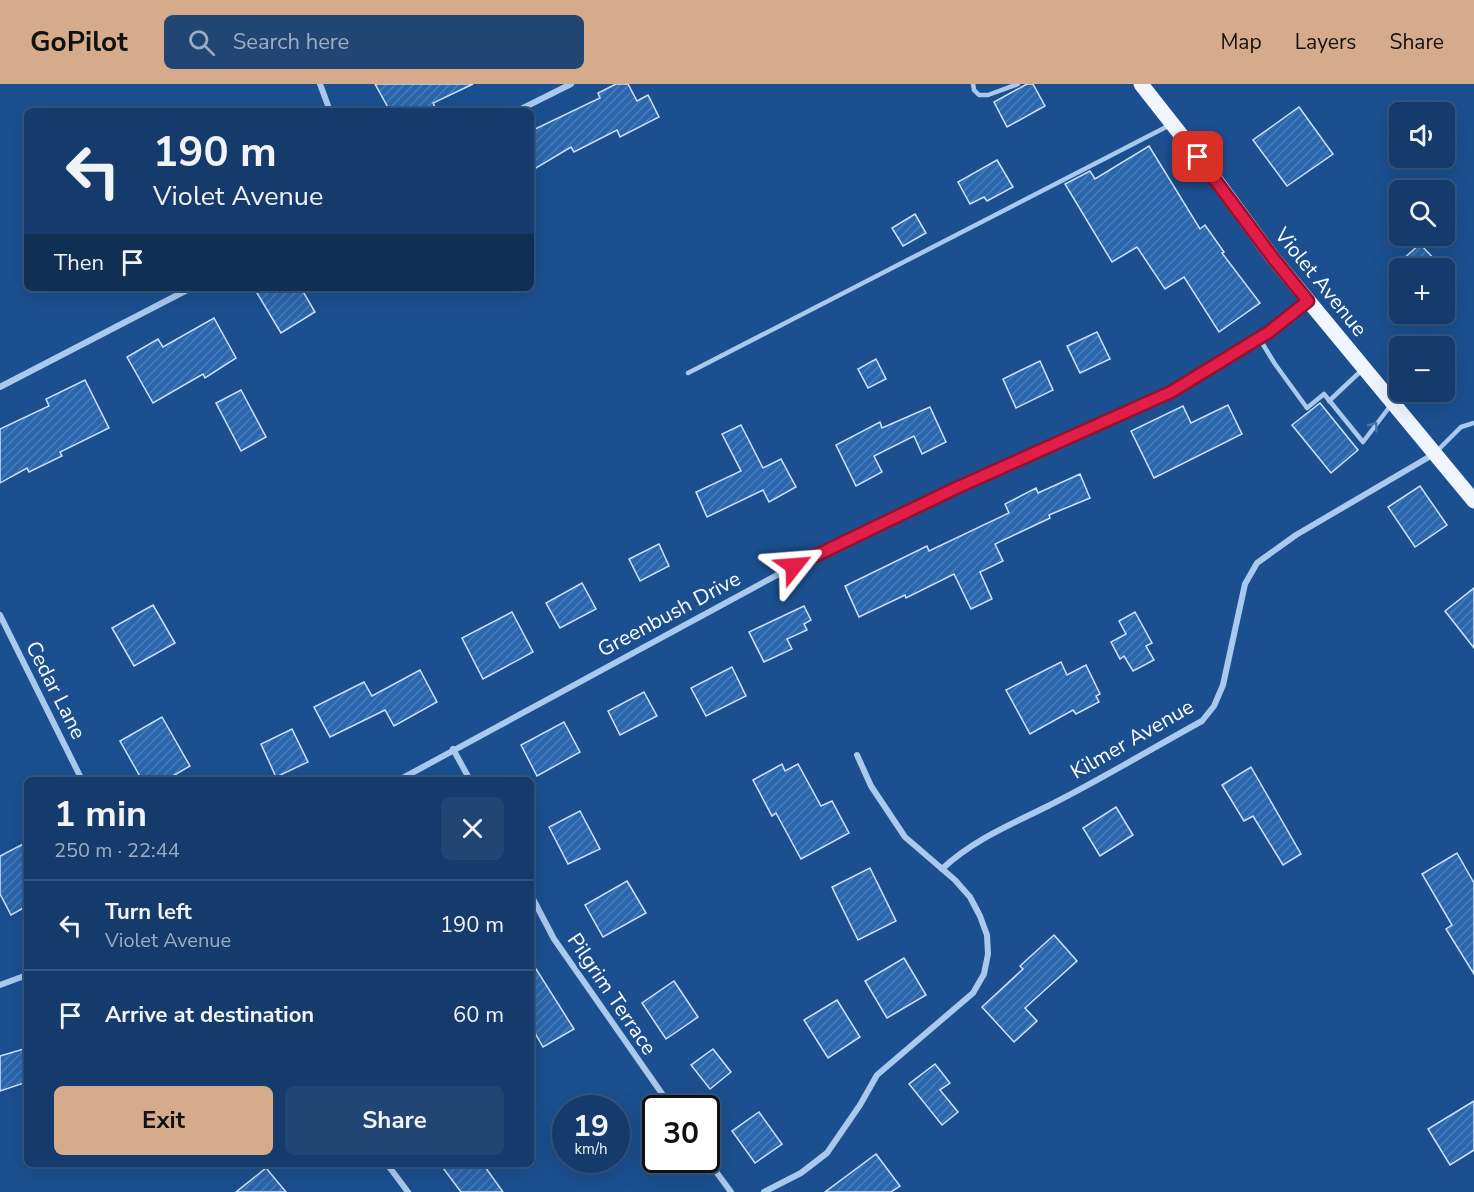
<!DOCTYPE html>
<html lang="en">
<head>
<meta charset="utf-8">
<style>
	:root { --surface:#143b6b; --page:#214673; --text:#f1f3f6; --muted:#9dadc1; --line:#33557e; --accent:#d6ab8b }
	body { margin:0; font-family:"Nunito Sans",sans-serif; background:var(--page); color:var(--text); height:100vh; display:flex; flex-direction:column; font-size:22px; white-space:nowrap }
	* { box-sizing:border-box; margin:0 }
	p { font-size:20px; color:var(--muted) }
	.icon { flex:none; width:33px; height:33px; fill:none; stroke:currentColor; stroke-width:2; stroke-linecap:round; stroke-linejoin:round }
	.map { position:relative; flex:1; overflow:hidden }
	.details { position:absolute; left:24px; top:693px; width:510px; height:390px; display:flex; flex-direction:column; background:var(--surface); border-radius:9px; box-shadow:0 6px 24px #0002,0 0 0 2px var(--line) }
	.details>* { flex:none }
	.banner { position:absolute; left:24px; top:24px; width:510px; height:183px; border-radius:9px; box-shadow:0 6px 24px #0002,0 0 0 2px var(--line); background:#143b6b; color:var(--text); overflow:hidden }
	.fabs { position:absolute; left:1389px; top:18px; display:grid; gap:12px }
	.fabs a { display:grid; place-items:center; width:66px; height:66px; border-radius:9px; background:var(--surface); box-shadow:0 6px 24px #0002,0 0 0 2px var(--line); font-size:30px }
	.speed { position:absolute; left:552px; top:1011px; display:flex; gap:12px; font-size:30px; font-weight:700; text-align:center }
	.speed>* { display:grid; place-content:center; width:78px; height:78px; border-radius:50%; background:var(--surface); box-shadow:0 6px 24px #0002,0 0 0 2px var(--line); line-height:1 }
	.speed small { font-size:15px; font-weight:400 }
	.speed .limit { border:3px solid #111; border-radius:9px; background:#fff; color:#111 }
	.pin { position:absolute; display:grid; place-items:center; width:51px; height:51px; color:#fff; margin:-26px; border-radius:12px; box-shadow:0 3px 9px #0006 }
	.me { position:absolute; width:66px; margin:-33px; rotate:62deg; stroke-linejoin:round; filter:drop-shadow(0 0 4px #0008) }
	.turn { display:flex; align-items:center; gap:21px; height:126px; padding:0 30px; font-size:27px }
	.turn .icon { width:78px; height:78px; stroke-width:2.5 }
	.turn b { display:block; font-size:42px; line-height:51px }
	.then { display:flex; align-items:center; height:57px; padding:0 30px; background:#0003; gap:12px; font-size:22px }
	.round { display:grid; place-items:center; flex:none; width:63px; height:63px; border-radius:9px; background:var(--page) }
	.overview { display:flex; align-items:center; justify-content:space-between; height:102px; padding:0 30px }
	h1 { font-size:36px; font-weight:700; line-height:45px }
	.cta { display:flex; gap:12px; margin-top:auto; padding:12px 30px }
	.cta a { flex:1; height:69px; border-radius:9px; background:var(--accent); color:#111; font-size:24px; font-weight:700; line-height:69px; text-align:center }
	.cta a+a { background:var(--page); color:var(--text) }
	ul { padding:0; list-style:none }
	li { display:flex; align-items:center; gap:18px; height:90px; padding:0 30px; border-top:2px solid var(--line) }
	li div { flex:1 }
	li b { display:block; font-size:22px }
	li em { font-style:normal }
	header { display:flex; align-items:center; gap:36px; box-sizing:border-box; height:84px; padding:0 30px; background:var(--accent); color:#111 }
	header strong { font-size:28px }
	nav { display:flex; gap:33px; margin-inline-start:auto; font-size:21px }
	.search { width:420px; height:54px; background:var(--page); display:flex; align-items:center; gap:15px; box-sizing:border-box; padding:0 21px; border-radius:9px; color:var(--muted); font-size:22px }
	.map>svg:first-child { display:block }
	.building { fill:url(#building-hatch); stroke:#cfe3fa; stroke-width:1.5 }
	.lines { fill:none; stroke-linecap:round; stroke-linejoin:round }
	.service { stroke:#a9c9ee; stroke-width:4.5 }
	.minor { stroke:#a9c9ee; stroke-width:6 }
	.primary { stroke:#f0f6ff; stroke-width:15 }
	.oneway { stroke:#4674ac }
	.route-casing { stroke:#92132f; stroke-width:15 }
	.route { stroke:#e11d48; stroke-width:10 }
	.labels { text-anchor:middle; stroke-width:6; stroke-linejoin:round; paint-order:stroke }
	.street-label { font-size:21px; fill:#fff; stroke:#1b4f8f }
</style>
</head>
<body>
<header>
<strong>GoPilot</strong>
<div class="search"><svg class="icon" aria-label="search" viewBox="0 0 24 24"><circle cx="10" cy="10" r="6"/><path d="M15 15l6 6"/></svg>Search here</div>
<nav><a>Map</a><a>Layers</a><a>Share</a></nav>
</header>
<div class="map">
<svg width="1474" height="1108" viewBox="0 0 1474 1108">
	<defs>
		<pattern id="building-hatch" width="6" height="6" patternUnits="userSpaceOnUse" patternTransform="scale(1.5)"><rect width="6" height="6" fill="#2a66ad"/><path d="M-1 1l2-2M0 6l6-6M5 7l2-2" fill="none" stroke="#4a7db9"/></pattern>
	</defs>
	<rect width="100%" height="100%" fill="#1b4f8f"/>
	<g class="building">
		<path d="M375,0H473L433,19L437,27H390Z"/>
		<path d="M616,0H628L637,17L648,11L659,33L620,53L617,46L574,68L571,63L531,87V47L600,14L598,9Z"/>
		<path d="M1027,0H1033L1045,22L1007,43L994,18Z"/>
		<path d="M1299,23L1333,70L1287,102L1253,56Z"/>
		<path d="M1149,62L1200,145L1205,141L1224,168L1222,169L1260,219L1219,248L1184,193L1165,205L1137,163L1112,178L1065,100L1090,87L1095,95Z"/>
		<path d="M997,76L1013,103L987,117L984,113L970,120L958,98Z"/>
		<path d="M915,130L926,149L903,162L892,144Z"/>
		<path d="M1420,160L1443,184H1393Z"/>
		<path d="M254,204H301L315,228L281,249Z"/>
		<path d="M214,234L236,274L205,294L203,290L153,319L127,273L158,255L163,263Z"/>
		<path d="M1097,248L1110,275L1080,289L1067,262Z"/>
		<path d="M876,275L886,295L868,304L858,285Z"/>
		<path d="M1040,277L1053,306L1016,324L1003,295Z"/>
		<path d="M85,296L109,344L60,368L62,372L29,388L27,384L0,399V345L49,322L46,315Z"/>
		<path d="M241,306L266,353L241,367L216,319Z"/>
		<path d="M1320,319L1358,366L1331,389L1292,341Z"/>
		<path d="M1228,321L1242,350L1154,394L1131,347L1183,322L1191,339Z"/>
		<path d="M930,323L946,358L922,370L914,352L874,372L882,388L856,402L836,361L880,338L882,344Z"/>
		<path d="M741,341L763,384L781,375L796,403L769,418L763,406L707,433L696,408L741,387L722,350Z"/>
		<path d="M1080,390L1090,414L1049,431L1050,434L995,460L1003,477L980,488L992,515L971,525L954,490L906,514L905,511L859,533L845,502L927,462L929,467L1009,429L1005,420L1036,404L1038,409Z"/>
		<path d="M1420,402L1447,441L1415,463L1388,423Z"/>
		<path d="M659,460L669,482L640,497L629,475Z"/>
		<path d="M582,499L596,525L560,544L546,519Z"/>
		<path d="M1474,504V564L1445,527Z"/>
		<path d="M153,521L175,559L134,582L112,544Z"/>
		<path d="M804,522L811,536L804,540L807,546L787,555L792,565L764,578L749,548Z"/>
		<path d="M512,528L533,568L483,595L462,554Z"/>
		<path d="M1135,528L1152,559L1146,562L1154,576L1133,587L1124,572L1120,575L1111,558L1126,550L1119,537Z"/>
		<path d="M1061,578L1067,591L1086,581L1100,610L1096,612L1099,618L1076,630L1073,626L1030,650L1006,606Z"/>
		<path d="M732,583L746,612L706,632L691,604Z"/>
		<path d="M420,586L437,618L394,642L385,626L330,653L314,623L364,598L372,612Z"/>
		<path d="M644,608L657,632L620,651L608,627Z"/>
		<path d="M162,633L190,682L166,696H142L120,657Z"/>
		<path d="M564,638L580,668L537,692L521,661Z"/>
		<path d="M292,645L308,678L276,693L261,660Z"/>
		<path d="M782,680L785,687L798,680L821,722L832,717L849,749L801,775L776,729L772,732L753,696Z"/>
		<path d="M1251,683L1301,770L1283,781L1253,732L1244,737L1222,701Z"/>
		<path d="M1116,723L1133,751L1100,772L1083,744Z"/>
		<path d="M580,727L600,765L568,780L549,743Z"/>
		<path d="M27,758V822L11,831L0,810V772Z"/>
		<path d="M1457,769L1474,799V890L1446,845L1452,841L1422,790Z"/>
		<path d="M870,784L896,837L858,856L832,803Z"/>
		<path d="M627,797L646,829L603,853L585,821Z"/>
		<path d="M1054,851L1077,877L1025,924L1037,937L1014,958L982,923L1023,885L1020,882Z"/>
		<path d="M904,874L926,911L887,934L865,897Z"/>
		<path d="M531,877L574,945L543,963L531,942Z"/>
		<path d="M674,897L698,933L666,955L642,919Z"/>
		<path d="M837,916L860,953L828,974L804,936Z"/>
		<path d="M27,964V998L0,1007V972Z"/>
		<path d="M713,965L731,988L710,1005L691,981Z"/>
		<path d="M935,980L950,999L940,1006L958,1028L942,1041L909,1000Z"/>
		<path d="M1474,1017V1066L1450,1081L1428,1045Z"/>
		<path d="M759,1028L782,1060L755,1079L732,1047Z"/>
		<path d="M876,1070L900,1102L891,1108H825Z"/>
		<path d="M440,1080H483L503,1108H461Z"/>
		<path d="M266,1084L286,1108H236Z"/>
	</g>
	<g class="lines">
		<g class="service">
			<path d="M973,0L974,6L979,11H988L1018,0"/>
			<path d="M1259,254L1275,280L1307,324L1324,310L1363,358L1391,321"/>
			<path d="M688,289L1170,41"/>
			<path d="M1329,317L1362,286"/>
			<path d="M1436,368L1461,343L1474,339"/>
		</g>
		<g class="minor">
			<path d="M320,0L330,27"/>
			<path d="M517,27L571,0"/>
			<path d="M0,303L191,204"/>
			<path d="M0,531L82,696"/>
			<path d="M453,665L470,696"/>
			<path d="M399,696L814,471L954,405L1171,308L1269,248L1308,218"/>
			<path d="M942,785C973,756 1010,741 1048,722C1100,696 1151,665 1202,637L1214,622L1223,601L1245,500L1257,479L1296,451L1434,370"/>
			<path d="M531,811L554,855L672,1024"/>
			<path d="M0,901L27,891"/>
			<path d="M706,1074L731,1108"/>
			<path d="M387,1080L408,1108"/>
			<path d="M764,1108L801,1089L827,1069L860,1021L877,991L973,909L984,890L988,870L987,851L980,832L970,813L955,796L905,753L871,702L857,671"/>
		</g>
		<path class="primary" d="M1141,0L1207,84L1273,174L1474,417"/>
	</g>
	<defs><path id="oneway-chevron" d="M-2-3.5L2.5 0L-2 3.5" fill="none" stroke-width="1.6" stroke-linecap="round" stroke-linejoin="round" transform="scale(1.5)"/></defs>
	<use class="oneway" href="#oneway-chevron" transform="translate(1374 342) rotate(-54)"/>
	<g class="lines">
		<g class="route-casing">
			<path id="route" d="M794,482L954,405L1171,308L1269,248L1308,217L1273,174L1198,73"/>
		</g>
		<use href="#route" class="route"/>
	</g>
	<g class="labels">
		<g class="street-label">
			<text transform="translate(1321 198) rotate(51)" y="7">Violet Avenue</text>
			<text transform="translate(669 530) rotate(-28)" y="7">Greenbush Drive</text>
			<text transform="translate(56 606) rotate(63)" y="7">Cedar Lane</text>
			<text transform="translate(1132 655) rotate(-30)" y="7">Kilmer Avenue</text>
			<text transform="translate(612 910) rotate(56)" y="7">Pilgrim Terrace</text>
		</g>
	</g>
</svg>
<div class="fabs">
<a><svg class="icon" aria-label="sound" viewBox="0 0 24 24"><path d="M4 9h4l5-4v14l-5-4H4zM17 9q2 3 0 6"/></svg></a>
<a><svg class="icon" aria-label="search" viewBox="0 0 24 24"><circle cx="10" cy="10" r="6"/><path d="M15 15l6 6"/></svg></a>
<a>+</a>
<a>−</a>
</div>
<div class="speed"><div>19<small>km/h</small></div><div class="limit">30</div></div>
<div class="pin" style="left:1198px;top:73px;background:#d93025"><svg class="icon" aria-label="arrive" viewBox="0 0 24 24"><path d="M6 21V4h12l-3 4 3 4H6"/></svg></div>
<svg class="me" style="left:794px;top:482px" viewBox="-20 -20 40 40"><path d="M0-17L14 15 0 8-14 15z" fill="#e11d48" stroke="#fff" stroke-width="4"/></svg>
<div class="banner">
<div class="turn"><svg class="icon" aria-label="left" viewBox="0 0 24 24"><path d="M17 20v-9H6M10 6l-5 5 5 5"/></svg><div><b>190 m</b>Violet Avenue</div></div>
<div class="then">Then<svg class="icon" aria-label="arrive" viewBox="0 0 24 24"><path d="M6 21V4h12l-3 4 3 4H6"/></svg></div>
</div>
<section class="details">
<div class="overview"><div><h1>1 min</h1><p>250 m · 22:44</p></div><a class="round"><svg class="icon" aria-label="close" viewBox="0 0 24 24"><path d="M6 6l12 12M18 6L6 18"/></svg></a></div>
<ul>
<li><svg class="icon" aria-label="left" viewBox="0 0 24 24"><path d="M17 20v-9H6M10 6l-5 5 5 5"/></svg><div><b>Turn left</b><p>Violet Avenue</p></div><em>190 m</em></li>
<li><svg class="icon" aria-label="arrive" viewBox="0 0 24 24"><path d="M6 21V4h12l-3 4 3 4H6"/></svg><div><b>Arrive at destination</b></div><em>60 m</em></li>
</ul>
<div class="cta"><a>Exit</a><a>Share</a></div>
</section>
</div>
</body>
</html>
